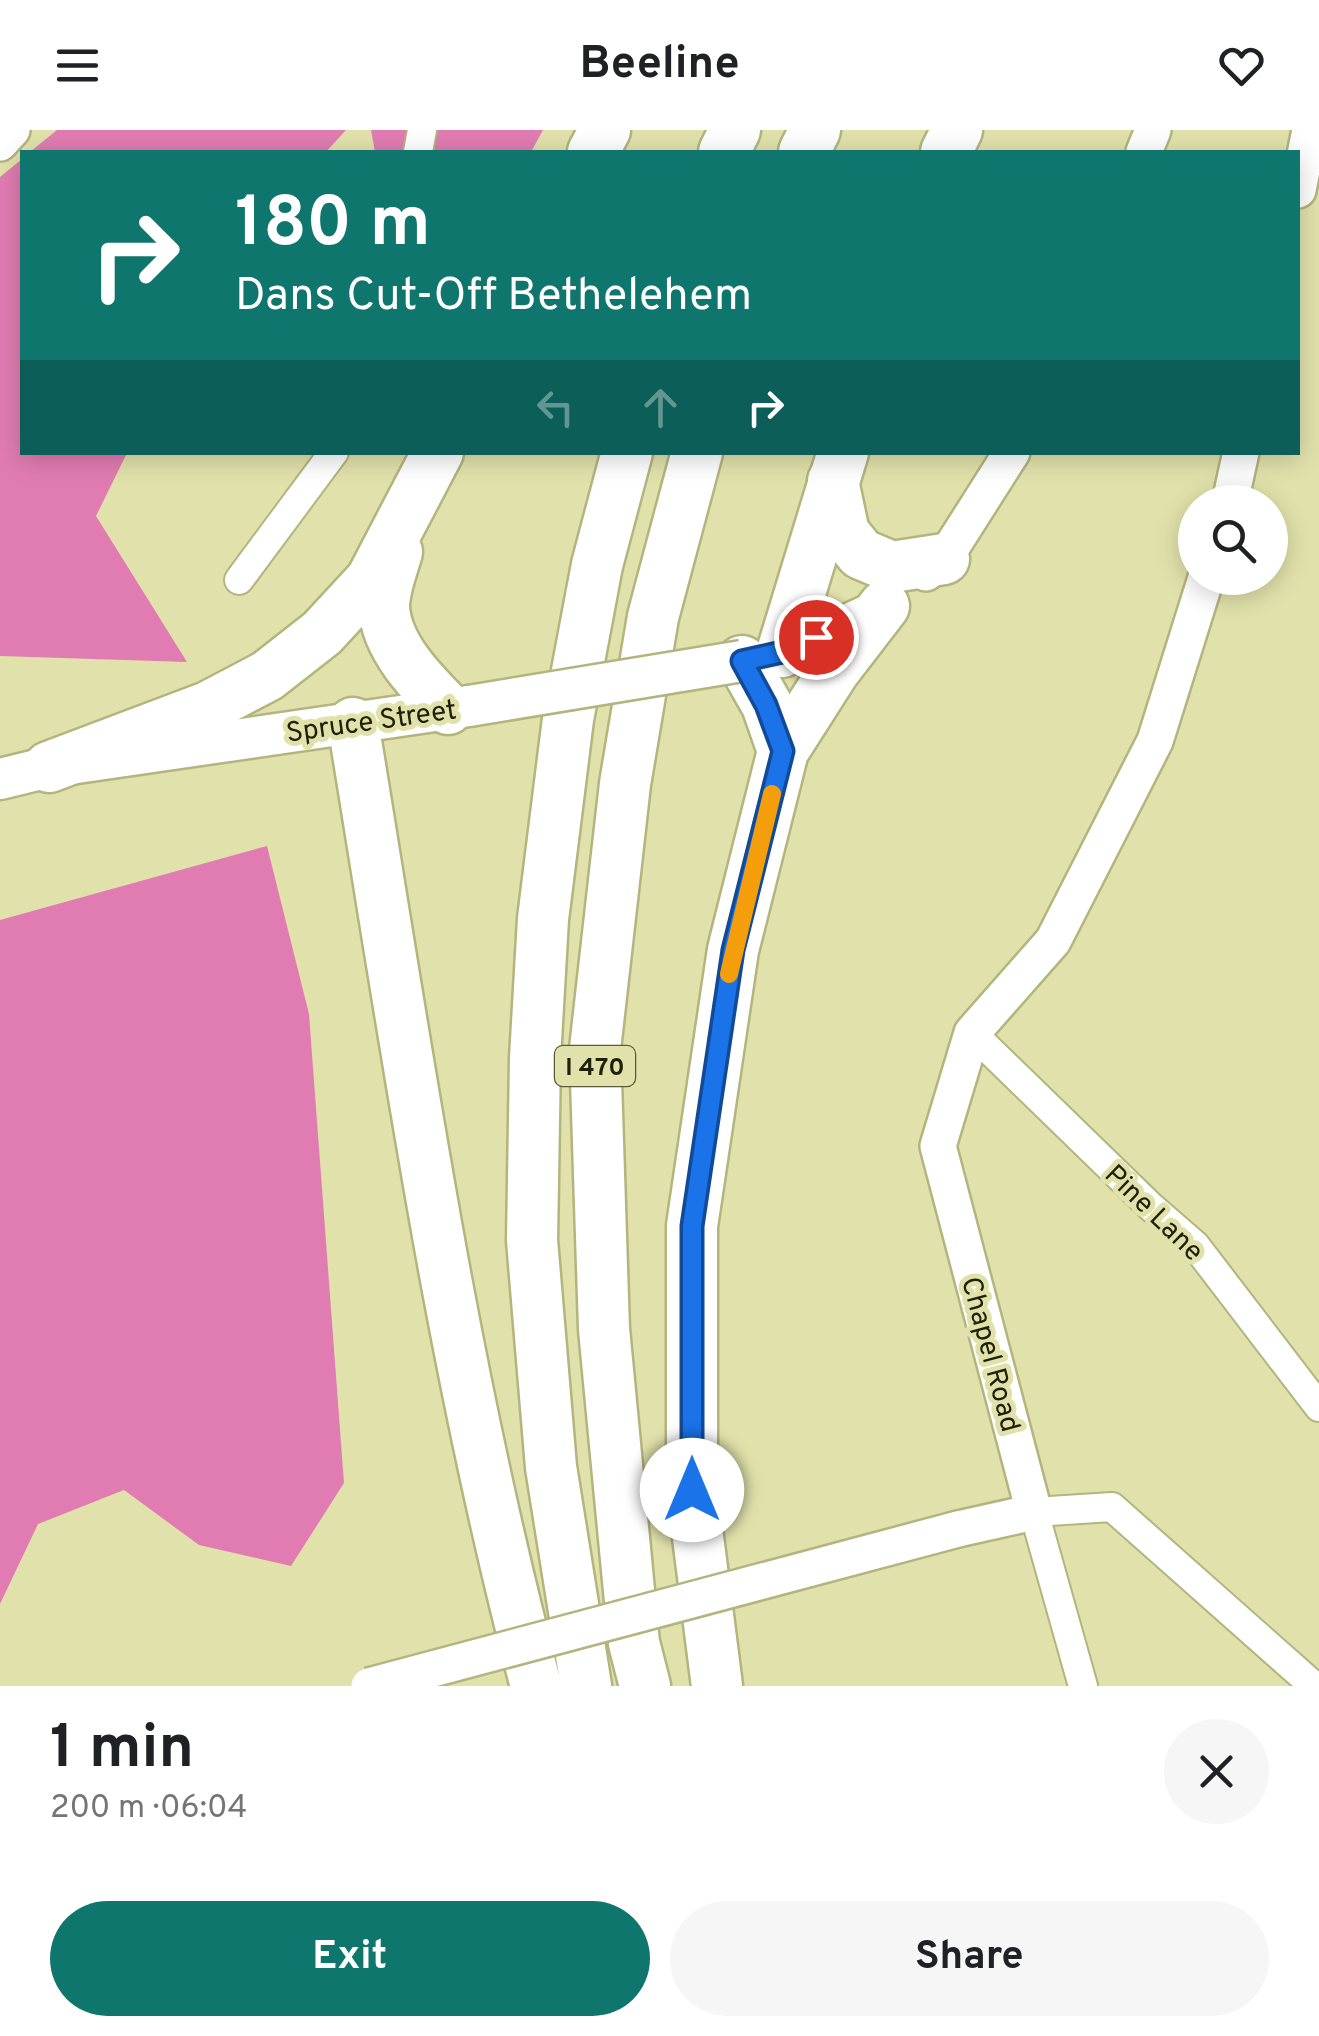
<!DOCTYPE html>
<html lang="en">
<head>
<meta charset="utf-8">
<style>
	:root { --surface:#fff; --page:#f6f6f6; --text:#202124; --muted:#757577; --accent:#0f766e }
	body { margin:0; font-family:Overpass,sans-serif; background:var(--page); color:var(--text); height:100vh; display:flex; flex-direction:column; font-size:38px; white-space:nowrap }
	* { box-sizing:border-box; margin:0 }
	p { font-size:32px; color:var(--muted) }
	.icon { flex:none; width:55px; height:55px; fill:none; stroke:currentColor; stroke-width:2; stroke-linecap:round; stroke-linejoin:round }
	.map { position:relative; height:1556px; overflow:hidden }
	.side { display:flex; flex-direction:column; background:var(--surface); flex:1 }
	.side>* { flex:none }
	.guide { position:absolute; left:20px; top:20px; width:1280px; height:305px; border-radius:0px; box-shadow:0 5px 25px #0003; background:#0f766e; color:#fff; overflow:hidden }
	.tools { position:absolute; left:1178px; top:355px; display:grid; gap:20px }
	.tools a { display:grid; place-items:center; width:110px; height:110px; border-radius:50%; background:var(--surface); box-shadow:0 5px 25px #0003; font-size:50px }
	.pin { position:absolute; display:grid; place-items:center; width:85px; height:85px; color:#fff; margin:-42px; border:5px solid #fff; border-radius:50%; box-shadow:0 2px 10px #0007 }
	.me { position:absolute; width:110px; margin:-55px; rotate:0deg; stroke-linejoin:round; filter:drop-shadow(0 0 8px #0008) }
	.turn { display:flex; align-items:center; gap:35px; height:210px; padding:0 50px; font-size:45px }
	.turn .icon { width:130px; height:130px; stroke-width:2.5 }
	.turn b { display:block; font-size:70px; line-height:85px }
	.lanes { display:flex; align-items:center; height:95px; padding:0 50px; background:#0003; justify-content:center; gap:50px; direction:ltr }
	.lanes .off { opacity:.35 }
	.round { display:grid; place-items:center; flex:none; width:105px; height:105px; border-radius:52px; background:var(--page) }
	.overview { display:flex; align-items:center; justify-content:space-between; height:170px; padding:0 50px }
	h1 { font-size:60px; font-weight:700; line-height:75px }
	.primary-button { display:flex; gap:20px; margin-top:auto; padding:20px 50px }
	.primary-button a { flex:1; height:115px; border-radius:60px; background:var(--accent); color:#fff; font-size:40px; font-weight:700; line-height:115px; text-align:center }
	.primary-button a+a { background:var(--page); color:var(--text) }
	header { display:flex; justify-content:space-between; align-items:center; height:130px; padding:0 50px; background:var(--surface); font-size:45px; font-weight:700 }
	.map>svg:first-child { display:block }
	.forest { fill:#e17cb2 }
	.lines { fill:none; stroke-linecap:round; stroke-linejoin:round }
	.minor-casing { stroke:#b4b47f; stroke-width:32 }
	.tertiary-casing { stroke:#b4b47f; stroke-width:40 }
	.secondary-casing { stroke:#b4b47f; stroke-width:45 }
	.motorway-casing { stroke:#b4b47f; stroke-width:55 }
	.minor { stroke:#fff; stroke-width:28 }
	.tertiary { stroke:#fff; stroke-width:35 }
	.secondary { stroke:#fff; stroke-width:40 }
	.motorway { stroke:#fff; stroke-width:50 }
	.tertiary-bridge-casing { stroke:#b4b47f; stroke-width:40; stroke-linecap:butt }
	.secondary-bridge-casing { stroke:#b4b47f; stroke-width:45; stroke-linecap:butt }
	.tertiary-bridge { stroke:#fff; stroke-width:35 }
	.secondary-bridge { stroke:#fff; stroke-width:40 }
	.route-casing { stroke:#114b97; stroke-width:25 }
	.route { stroke:#1a73e8; stroke-width:18 }
	.slow { stroke:#f59e0b; stroke-width:18 }
	.labels { text-anchor:middle; stroke-width:10; stroke-linejoin:round; paint-order:stroke }
	.shield { fill:#e1e2ab; stroke:#595a3a; stroke-width:2.5 }
	.shield-label { font-size:25px; font-weight:bold; fill:#1f1f0a }
	.street-label { font-size:28px; fill:#1f1f0a; stroke:#e1e2ab }
</style>
</head>
<body>
<header><svg class="icon" aria-label="menu" viewBox="0 0 24 24"><path d="M4 6h16M4 12h16M4 18h16"/></svg>Beeline<svg class="icon" aria-label="heart" viewBox="0 0 24 24"><path d="M12 20l-8-8c-3-5 5-10 8-4 3-6 11-1 8 4z"/></svg></header>
<div class="map">
<svg width="1319" height="1556" viewBox="0 0 1319 1556">
	<rect width="100%" height="100%" fill="#e1e2ab"/>
	<g class="forest">
		<path d="M57,0H346L326,22H30Z"/>
		<path d="M371,0H543L531,22H375Z"/>
		<path d="M22,29V322L127,323L96,386L187,532L0,526V47Z"/>
		<path d="M267,716L309,884L344,1353L291,1436L199,1415L124,1360L38,1394L0,1474V790Z"/>
	</g>
	<g class="lines">
		<g class="minor-casing">
			<g id="minor">
				<path d="M418,22L422,0"/>
				<path d="M239,450L334,322"/>
				<path d="M972,903L1150,1076L1195,1115L1319,1277"/>
				<path d="M1083,1556L1034,1382L1112,1377L1314,1556"/>
			</g>
		</g>
		<g class="tertiary-casing">
			<g id="tertiary">
				<path d="M0,13L12,0"/>
				<path d="M1144,22L1153,0"/>
				<path d="M1298,60L1310,0"/>
				<path d="M1230,372L1241,322"/>
				<path d="M926,443L944,429L1012,322"/>
				<path d="M782,522L876,479"/>
				<path d="M958,1399L1034,1382L938,1016L972,903L1053,811L1155,611L1206,448"/>
			</g>
		</g>
		<g class="secondary-casing">
			<path id="secondary" d="M0,649L49,637L469,576"/>
		</g>
		<g class="motorway-casing">
			<g id="motorway">
				<path d="M593,22L605,0"/>
				<path d="M724,22L735,0"/>
				<path d="M804,22L815,0"/>
				<path d="M946,22L957,0"/>
				<path d="M833,351L844,403L861,424L892,437L944,429"/>
				<path d="M397,422C392,439 384,459 384,477C386,517 422,553 448,579"/>
				<path d="M782,522L843,322"/>
				<path d="M742,531L767,575L783,621"/>
				<path d="M353,593C406,915 452,1240 536,1556"/>
				<path d="M49,637L208,577L267,546L322,503L371,450L438,322"/>
				<path d="M586,1556L551,1337L532,1110L535,928L543,789L568,589L597,435L627,322"/>
				<path d="M645,1556L634,1513L604,1199L595,919L625,654L653,487L697,322"/>
				<path d="M717,1556L692,1360V1096L733,820L783,621L834,541L884,476"/>
			</g>
		</g>
		<use href="#minor" class="minor"/>
		<use href="#tertiary" class="tertiary"/>
		<use href="#secondary" class="secondary"/>
		<use href="#motorway" class="motorway"/>
		<g class="tertiary-bridge-casing">
			<path id="tertiary-bridge" d="M369,1556L958,1399"/>
		</g>
		<g class="secondary-bridge-casing">
			<path id="secondary-bridge" d="M469,576L742,531"/>
		</g>
		<use href="#tertiary-bridge" class="tertiary-bridge"/>
		<use href="#secondary-bridge" class="secondary-bridge"/>
	</g>
	<g class="lines">
		<g class="route-casing">
			<path id="route" d="M692,1360V1096L733,820L783,621L766,575L742,531L782,522L816,507"/>
		</g>
		<use href="#route" class="route"/>
		<path class="slow" d="M729,844L772,664"/>
	</g>
	<g class="labels">
		<rect class="shield" x="555" y="916" width="80" height="40" rx="8"/>
		<g class="shield-label">
			<text x="595" y="945">I 470</text>
		</g>
		<g class="street-label">
			<text transform="translate(371 590) rotate(-8)" y="10">Spruce Street</text>
			<text transform="translate(1155 1082) rotate(44)" y="10">Pine Lane</text>
			<text transform="translate(992 1224) rotate(75)" y="10">Chapel Road</text>
		</g>
	</g>
</svg>
<div class="tools">
<a><svg class="icon" aria-label="search" viewBox="0 0 24 24"><circle cx="10" cy="10" r="6"/><path d="M15 15l6 6"/></svg></a>
</div>
<div class="pin" style="left:816px;top:507px;background:#d93025"><svg class="icon" aria-label="arrive" viewBox="0 0 24 24"><path d="M6 21V4h12l-3 4 3 4H6"/></svg></div>
<svg class="me" style="left:692px;top:1360px" viewBox="-20 -20 40 40"><circle r="19" fill="#fff"/><path d="M0-13L10 11 0 6-10 11z" fill="#1a73e8"/></svg>
<div class="guide">
<div class="turn"><svg class="icon" aria-label="right" viewBox="0 0 24 24"><path d="M7 20v-9h11M14 6l5 5-5 5"/></svg><div><b>180 m</b>Dans Cut-Off Bethelehem</div></div>
<div class="lanes"><svg class="icon off" aria-label="left" viewBox="0 0 24 24"><path d="M17 20v-9H6M10 6l-5 5 5 5"/></svg><svg class="icon off" aria-label="ahead" viewBox="0 0 24 24"><path d="M12 20V5M6 11l6-6 6 6"/></svg><svg class="icon" aria-label="right" viewBox="0 0 24 24"><path d="M7 20v-9h11M14 6l5 5-5 5"/></svg></div>
</div>
</div>
<section class="side">
<div class="overview"><div><h1>1 min</h1><p>200 m · 06:04</p></div><a class="round"><svg class="icon" aria-label="close" viewBox="0 0 24 24"><path d="M6 6l12 12M18 6L6 18"/></svg></a></div>
<div class="primary-button"><a>Exit</a><a>Share</a></div>
</section>
</body>
</html>
